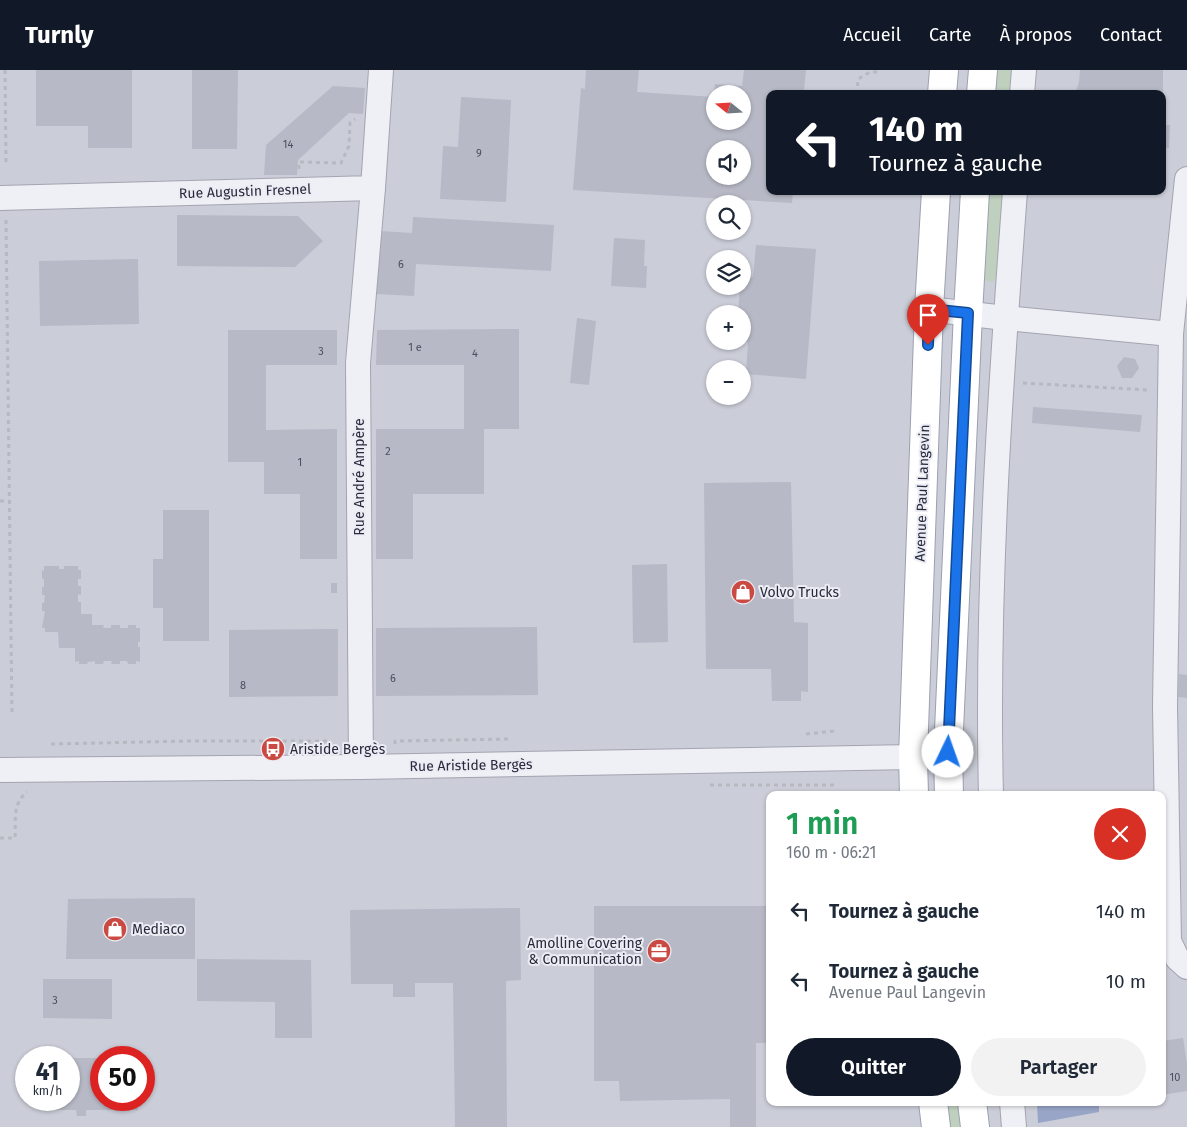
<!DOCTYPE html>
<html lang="fr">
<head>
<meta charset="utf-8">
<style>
	:root { --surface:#fff; --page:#f2f2f3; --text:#1f2937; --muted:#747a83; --accent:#111827 }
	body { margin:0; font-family:"Fira Sans",sans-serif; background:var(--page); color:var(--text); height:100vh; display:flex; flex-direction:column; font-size:19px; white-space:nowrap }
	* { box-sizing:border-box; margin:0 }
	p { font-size:16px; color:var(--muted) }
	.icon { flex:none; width:28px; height:28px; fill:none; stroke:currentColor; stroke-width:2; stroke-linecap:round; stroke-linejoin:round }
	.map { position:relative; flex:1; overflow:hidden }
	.details { position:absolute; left:766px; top:721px; width:400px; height:315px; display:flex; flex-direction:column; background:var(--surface); border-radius:10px; box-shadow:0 1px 4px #0004 }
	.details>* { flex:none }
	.guide { position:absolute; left:766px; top:20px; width:400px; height:105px; border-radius:10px; box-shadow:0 1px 4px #0004; background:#111827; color:#fff; overflow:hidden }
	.needle { width:32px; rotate:288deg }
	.fabs { position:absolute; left:706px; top:15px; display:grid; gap:10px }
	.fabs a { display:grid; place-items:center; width:45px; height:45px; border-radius:50%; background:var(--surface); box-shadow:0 1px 4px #0004; font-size:25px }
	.speed { position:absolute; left:15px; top:976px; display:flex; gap:10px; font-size:25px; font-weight:700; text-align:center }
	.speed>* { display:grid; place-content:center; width:65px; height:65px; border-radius:50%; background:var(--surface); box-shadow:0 1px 4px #0004; line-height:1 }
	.speed small { font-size:12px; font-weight:400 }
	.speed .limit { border:8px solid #d22; background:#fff; color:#111 }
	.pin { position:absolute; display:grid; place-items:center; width:42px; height:42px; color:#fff; margin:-51px -21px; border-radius:50% 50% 50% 0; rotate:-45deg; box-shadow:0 0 5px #0007 }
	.pin .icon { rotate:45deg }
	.me { position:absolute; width:55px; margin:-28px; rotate:3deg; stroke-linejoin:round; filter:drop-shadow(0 0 4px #0008) }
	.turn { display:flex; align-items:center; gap:18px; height:105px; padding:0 20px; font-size:22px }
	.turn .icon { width:65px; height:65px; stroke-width:2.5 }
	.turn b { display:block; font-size:35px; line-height:42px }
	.round { display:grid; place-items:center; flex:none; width:52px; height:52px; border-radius:26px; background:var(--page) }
	.summary { display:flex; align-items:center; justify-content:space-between; height:85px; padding:0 20px }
	h1 { font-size:30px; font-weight:600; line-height:38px; color:#1e9e55 }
	.button { display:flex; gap:10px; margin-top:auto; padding:10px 20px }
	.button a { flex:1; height:58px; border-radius:30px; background:var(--accent); color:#fff; font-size:20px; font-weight:600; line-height:58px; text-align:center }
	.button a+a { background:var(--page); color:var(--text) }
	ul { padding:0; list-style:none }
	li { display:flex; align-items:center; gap:15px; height:70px; padding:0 20px }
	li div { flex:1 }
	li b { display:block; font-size:19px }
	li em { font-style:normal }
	header { display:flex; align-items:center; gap:30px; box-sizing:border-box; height:70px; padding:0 25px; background:var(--accent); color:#fff }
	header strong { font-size:24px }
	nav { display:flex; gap:28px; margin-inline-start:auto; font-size:18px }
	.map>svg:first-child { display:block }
	.built { fill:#cbcdd8; fill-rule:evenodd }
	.green { fill:#bfd0be }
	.water { fill:#98a5c6 }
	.building { fill:#b7b9c6; fill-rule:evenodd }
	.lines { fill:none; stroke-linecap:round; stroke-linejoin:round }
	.minor-casing { stroke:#a3a4b0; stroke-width:26 }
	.major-casing { stroke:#9ca0b1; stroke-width:30 }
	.path { stroke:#b7b9c1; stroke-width:3; stroke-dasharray:4 4; stroke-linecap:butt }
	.minor { stroke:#eff0f5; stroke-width:24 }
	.major { stroke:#fff; stroke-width:28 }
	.route-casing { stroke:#114b97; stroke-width:12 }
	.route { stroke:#1a73e8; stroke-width:9 }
	.labels { text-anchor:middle; stroke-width:4; stroke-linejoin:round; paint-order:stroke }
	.number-label { font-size:11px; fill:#4b4e5e }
	.street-label { font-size:14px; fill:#272a3c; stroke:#ecedf4 }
	.poi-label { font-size:14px; fill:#272a3c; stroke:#ecedf4; text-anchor:start }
</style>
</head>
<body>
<header>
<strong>Turnly</strong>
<nav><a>Accueil</a><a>Carte</a><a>À propos</a><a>Contact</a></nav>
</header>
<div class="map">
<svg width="1187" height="1057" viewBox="0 0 1187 1057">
	<rect width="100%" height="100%" fill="#dddee6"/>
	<path class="built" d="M0,0H1187V1057H0ZM715,24H742V51H715ZM770,24H1162V121H770ZM715,79H742V106H715ZM715,134H742V161H715ZM715,189H742V216H715ZM715,244H742V271H715ZM715,299H742V326H715ZM770,725H1162V1032H770ZM26,988H69V1030H26ZM101,988H144V1030H101Z"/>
	<g class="green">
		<path d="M994,0H1013L1011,24H992Z"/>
		<path d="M985,121H1005L999,206L992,212L984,210L980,199Z"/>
		<path d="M939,1033H957L963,1057H941Z"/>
	</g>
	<path class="water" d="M1037,1033H1099V1042L1038,1053Z"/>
	<g class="building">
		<path d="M36,0H132V78H88V56H36Z"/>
		<path d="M192,0H238L237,79H192Z"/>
		<path d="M586,0H639L637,22L715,27V51H742V24H714L715,14L742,16L744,0H806L804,20L833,22V24H770V121H793L792,133L573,120L581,18L585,19ZM715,79H742V106H715Z"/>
		<path d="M1080,0H1163V24H1075L1079,12Z"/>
		<path d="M333,16L365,18L363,44L349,43L298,90L297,105H264L266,75Z"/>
		<path d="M461,27L511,30L506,132L440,129L443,76L458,77Z"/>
		<path d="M1162,55H1170L1169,78H1162Z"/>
		<path d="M177,145L298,146L323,171L295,197L177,196Z"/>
		<path d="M413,147L554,155L551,201L416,194L414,226L376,224L380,161L412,163Z"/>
		<path d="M614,168L645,170L644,196H647L646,218L611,216Z"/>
		<path d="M756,175L816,179L806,309L746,304L748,272L742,271V244H738L740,216H742V206L753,207Z"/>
		<path d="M138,189L139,254L40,256L39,191Z"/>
		<path d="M577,248L596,251L589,315L570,313Z"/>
		<path d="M519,259V359H484V424H413V489H376V359H464V295H376L377,260Z"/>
		<path d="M228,260H337V295H266V360L337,359V489H300V424H264V392H228Z"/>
		<path d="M1124,287L1135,289L1139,298L1132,308H1122L1117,296Z"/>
		<path d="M1033,337L1142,345L1140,362L1032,353Z"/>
		<path d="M791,412L794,552L808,553V622L801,621V631H772L771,599H706L704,413Z"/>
		<path d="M163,440H209V571H163V538H153V489H163Z"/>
		<path d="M667,494L668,572L633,573L632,495Z"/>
		<path d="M44,496H59V499H64V496H78V500H81V509H78V516H81V525L78,524V532H81V544H92V555H104L103,558H111V555H120V558H128V555H136V558H140V572H138V577H140V592L136,591V594H128L127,591H120V594H111L112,591H104L103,594H95V591L88,592L87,594H79V591L75,592V578H59L58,562H45V558H42L45,541H42V533H44L45,525H42V517H44V509H42V500L44,501Z"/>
		<rect x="331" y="513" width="6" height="10"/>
		<path d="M537,557L538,625L376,626V558Z"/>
		<path d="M331,559H338V626L229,627V560Z"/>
		<path d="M1179,604L1187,605V628L1178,627Z"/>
		<path d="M195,828V889H66L68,829Z"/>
		<path d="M594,836H770V973H756V1057H730V1029L620,1031L619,1011H594Z"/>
		<path d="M520,838L521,910L506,911L507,1057H455L453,913H415V927H393V914H351L350,840Z"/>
		<path d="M197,889L311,890L312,968H275V932L197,931Z"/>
		<path d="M43,909H112V949L43,948Z"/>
		<path d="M1183,968L1187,993V1021L1162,1025V971Z"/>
		<path d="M69,988H101V1030H138V1040H86V1046H77L76,1040H40V1030H69Z"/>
	</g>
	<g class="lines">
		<g class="minor-casing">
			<g id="minor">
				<path d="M1022,24L1024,0"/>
				<path d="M1187,109L1171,264L1165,636L1169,871L1177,888L1187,897"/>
				<path d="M0,128L373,118L381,0"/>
				<path d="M929,239L1005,248L1171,264"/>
				<path d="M361,697L358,293L373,118"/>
				<path d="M0,700L361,697L913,687L948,682"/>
				<path d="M991,725C986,523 1000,322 1015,121"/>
				<path d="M1012,1032L1014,1057"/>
			</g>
		</g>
		<g class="major-casing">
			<g id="major">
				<path d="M942,24L944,0"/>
				<path d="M981,24L983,0"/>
				<path d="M914,725L913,687L929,239L936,121"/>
				<path d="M949,725L948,682L968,243L975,121"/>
				<path d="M933,1032L936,1057"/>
				<path d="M972,1032L975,1057"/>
			</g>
		</g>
		<g class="path">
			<path d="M5,0L6,92"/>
			<path d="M857,24L858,9L870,2H880"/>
			<path d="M299,99V92L341,93L349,76L350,53L355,49"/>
			<path d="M6,150L12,646"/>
			<path d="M1023,313L1149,320"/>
			<path d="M0,431H9"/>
			<path d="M806,664L835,661"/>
			<path d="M51,674L190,671H328"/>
			<path d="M395,674V671L510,669"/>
			<path d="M710,715H835"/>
			<path d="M0,768H15C16,750 12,734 27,722"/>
		</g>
		<use href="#minor" class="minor"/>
		<use href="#major" class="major"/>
	</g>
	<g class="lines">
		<g class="route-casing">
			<path id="route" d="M928,275L929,239L968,243L948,682"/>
		</g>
		<use href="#route" class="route"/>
	</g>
	<defs>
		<g id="shop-disc" transform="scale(1.25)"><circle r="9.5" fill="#ca4a43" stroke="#ecedf4"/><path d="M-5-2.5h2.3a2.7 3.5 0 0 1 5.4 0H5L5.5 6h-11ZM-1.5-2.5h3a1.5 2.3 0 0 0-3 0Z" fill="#fff"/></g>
		<g id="bus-disc" transform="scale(1.25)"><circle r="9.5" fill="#ca4a43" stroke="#ecedf4"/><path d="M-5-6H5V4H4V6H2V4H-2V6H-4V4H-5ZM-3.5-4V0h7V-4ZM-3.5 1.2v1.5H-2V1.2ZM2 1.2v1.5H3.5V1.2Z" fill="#fff"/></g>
		<g id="office-disc" transform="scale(1.25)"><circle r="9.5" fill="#ca4a43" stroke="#ecedf4"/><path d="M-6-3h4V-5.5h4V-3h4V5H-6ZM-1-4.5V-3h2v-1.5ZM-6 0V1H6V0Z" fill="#fff"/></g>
	</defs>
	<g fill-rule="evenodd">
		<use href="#shop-disc" x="743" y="522"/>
		<use href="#bus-disc" x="273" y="679"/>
		<use href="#shop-disc" x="115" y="859"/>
		<use href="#office-disc" x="659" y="881"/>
	</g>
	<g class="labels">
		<g class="number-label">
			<text x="288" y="78">14</text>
			<text x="479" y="87">9</text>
			<text x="401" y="198">6</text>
			<text x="415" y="281">1 e</text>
			<text x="321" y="285">3</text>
			<text x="475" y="287">4</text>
			<text x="388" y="385">2</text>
			<text x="300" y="396">1</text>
			<text x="393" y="612">6</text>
			<text x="243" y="619">8</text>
			<text x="55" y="934">3</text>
			<text x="1175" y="1011">10</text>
		</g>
		<g class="street-label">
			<text transform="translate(245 121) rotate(-2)" y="5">Rue Augustin Fresnel</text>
			<text transform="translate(359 407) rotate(-90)" y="5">Rue André Ampère</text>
			<text transform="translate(922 423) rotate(-88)" y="5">Avenue Paul Langevin</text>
			<text transform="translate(471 695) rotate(-1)" y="5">Rue Aristide Bergès</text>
		</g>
		<g class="poi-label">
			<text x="760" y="527">Volvo Trucks</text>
			<text x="290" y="684">Aristide Bergès</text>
			<text x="132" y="864">Mediaco</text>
			<text x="642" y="878" text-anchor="end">Amolline Covering<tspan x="642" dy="16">&amp; Communication</tspan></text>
		</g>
	</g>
</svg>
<div class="fabs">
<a><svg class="needle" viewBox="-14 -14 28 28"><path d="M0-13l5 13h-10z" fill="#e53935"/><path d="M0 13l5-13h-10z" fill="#747a83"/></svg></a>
<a><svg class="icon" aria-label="sound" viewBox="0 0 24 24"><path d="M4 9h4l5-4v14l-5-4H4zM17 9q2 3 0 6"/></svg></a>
<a><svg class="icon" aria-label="search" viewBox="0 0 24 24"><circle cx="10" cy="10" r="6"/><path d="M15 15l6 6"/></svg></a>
<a><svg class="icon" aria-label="layers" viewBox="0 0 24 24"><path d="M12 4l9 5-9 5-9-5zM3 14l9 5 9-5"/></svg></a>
<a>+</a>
<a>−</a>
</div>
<div class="speed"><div>41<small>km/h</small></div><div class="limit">50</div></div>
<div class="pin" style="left:928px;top:275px;background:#d93025"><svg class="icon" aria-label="arrive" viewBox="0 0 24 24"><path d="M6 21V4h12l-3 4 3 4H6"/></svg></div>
<svg class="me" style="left:948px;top:682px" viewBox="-20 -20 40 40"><circle r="19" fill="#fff"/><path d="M0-13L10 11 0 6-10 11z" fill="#1a73e8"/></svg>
<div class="guide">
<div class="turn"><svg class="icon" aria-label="left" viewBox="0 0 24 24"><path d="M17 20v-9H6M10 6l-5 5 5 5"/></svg><div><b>140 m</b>Tournez à gauche</div></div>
</div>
<section class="details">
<div class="summary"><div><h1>1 min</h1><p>160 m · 06:21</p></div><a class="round" style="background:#d93025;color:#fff"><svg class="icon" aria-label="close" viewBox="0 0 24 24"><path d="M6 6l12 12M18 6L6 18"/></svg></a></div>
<ul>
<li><svg class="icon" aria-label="left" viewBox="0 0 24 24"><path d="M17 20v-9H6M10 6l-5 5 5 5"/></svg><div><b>Tournez à gauche</b></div><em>140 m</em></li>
<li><svg class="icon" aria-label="left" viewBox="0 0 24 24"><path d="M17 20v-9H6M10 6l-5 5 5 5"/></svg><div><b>Tournez à gauche</b><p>Avenue Paul Langevin</p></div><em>10 m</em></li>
</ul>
<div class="button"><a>Quitter</a><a>Partager</a></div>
</section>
</div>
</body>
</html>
